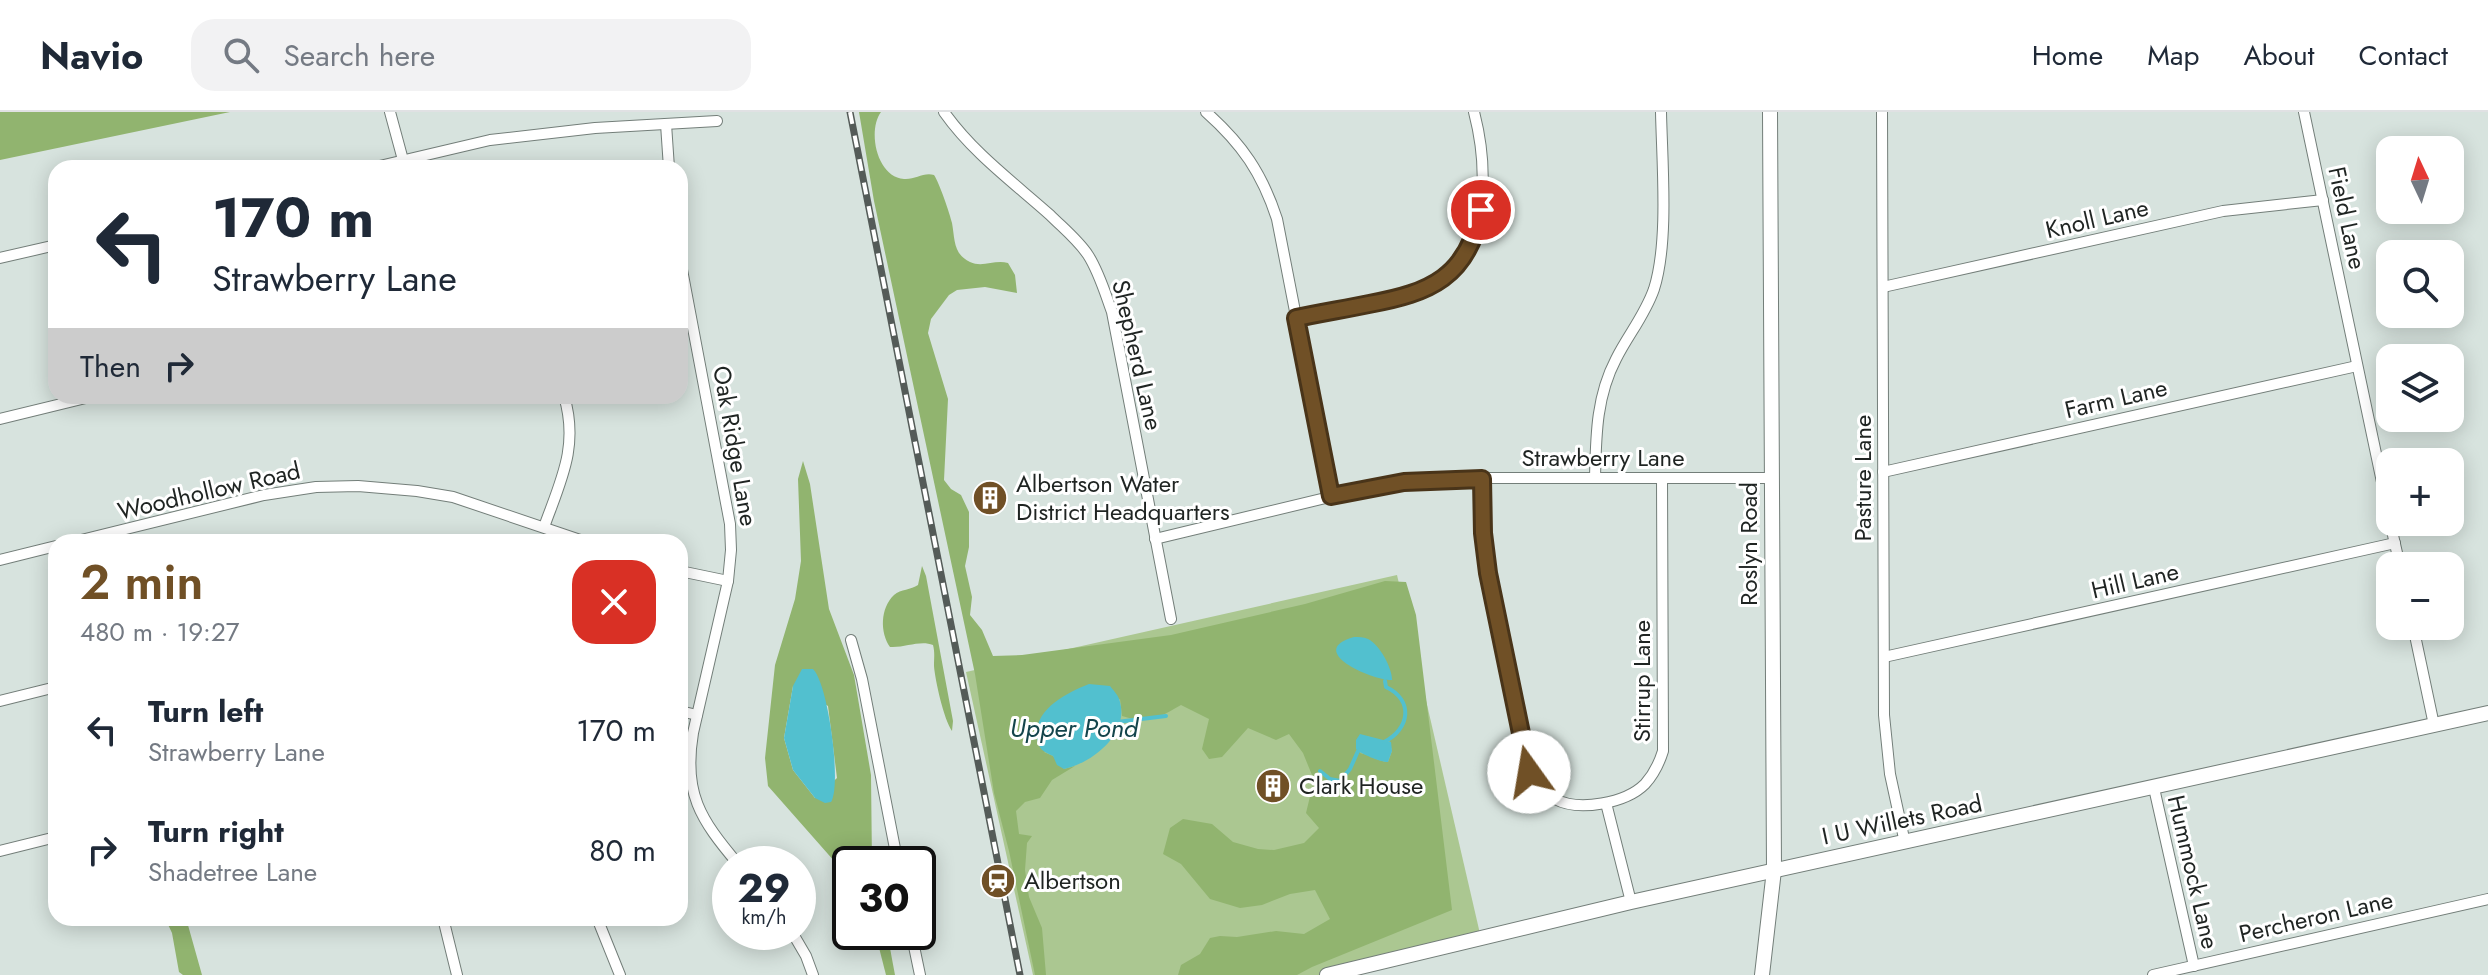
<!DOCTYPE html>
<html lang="en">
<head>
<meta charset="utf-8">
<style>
	:root { --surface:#fff; --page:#f2f2f3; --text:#1f2937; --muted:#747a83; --line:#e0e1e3; --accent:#705026 }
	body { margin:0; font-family:Jost,sans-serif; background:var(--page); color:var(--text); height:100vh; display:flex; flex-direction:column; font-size:30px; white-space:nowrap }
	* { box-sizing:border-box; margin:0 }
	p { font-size:26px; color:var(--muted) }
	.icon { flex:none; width:44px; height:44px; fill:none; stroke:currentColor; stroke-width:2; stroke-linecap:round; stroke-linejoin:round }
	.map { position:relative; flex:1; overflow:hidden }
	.panel { position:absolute; left:48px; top:422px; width:640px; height:392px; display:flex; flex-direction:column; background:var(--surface); border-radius:24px; box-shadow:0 4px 20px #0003 }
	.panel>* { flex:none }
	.top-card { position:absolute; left:48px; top:48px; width:640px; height:244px; border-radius:24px; box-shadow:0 4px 20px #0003; background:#fff; color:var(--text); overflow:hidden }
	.needle { width:52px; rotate:356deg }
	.controls { position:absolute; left:2376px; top:24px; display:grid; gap:16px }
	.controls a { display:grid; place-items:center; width:88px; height:88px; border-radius:16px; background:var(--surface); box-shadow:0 4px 20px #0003; font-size:40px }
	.speed { position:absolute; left:712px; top:734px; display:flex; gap:16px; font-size:40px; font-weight:700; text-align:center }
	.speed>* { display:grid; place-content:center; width:104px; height:104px; border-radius:50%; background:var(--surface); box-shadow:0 4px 20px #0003; line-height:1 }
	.speed small { font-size:20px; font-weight:400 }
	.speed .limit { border:4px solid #111; border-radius:12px; background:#fff; color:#111 }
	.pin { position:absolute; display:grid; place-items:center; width:68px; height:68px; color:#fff; margin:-34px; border:4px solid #fff; border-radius:50%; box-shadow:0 2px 8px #0007 }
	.me { position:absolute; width:88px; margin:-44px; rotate:347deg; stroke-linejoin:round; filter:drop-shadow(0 0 6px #0008) }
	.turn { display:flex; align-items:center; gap:28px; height:168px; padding:0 32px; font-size:36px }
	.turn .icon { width:104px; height:104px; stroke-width:2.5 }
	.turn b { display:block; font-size:56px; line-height:68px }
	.then { display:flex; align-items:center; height:76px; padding:0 32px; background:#0003; gap:16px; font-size:30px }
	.round { display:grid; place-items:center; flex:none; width:84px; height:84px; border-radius:24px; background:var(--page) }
	.head { display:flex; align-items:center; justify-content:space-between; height:136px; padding:0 32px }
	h1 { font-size:48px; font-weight:600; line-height:60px; color:var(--accent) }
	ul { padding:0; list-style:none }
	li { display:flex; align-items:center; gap:24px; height:120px; padding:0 32px }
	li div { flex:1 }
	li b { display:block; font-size:30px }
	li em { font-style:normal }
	header { display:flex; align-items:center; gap:48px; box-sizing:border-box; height:112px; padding:0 40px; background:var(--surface); border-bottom:2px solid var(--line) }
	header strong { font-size:38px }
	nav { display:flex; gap:44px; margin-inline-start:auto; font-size:28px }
	.search { width:560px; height:72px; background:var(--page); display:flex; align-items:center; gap:20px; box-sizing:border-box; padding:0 28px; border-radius:24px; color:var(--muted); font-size:30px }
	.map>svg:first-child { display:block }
	.green { fill:#abc791 }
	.forest { fill:#91b46f; fill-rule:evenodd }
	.water { fill:#52c0cf }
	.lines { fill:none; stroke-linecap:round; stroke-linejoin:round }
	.stream { stroke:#52c0cf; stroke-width:4 }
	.street-casing { stroke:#737e79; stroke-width:12 }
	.secondary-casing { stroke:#737e79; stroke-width:16 }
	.street { stroke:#fff; stroke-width:10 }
	.secondary { stroke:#fff; stroke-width:14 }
	.rail-casing { stroke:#545b58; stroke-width:7 }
	.rail { stroke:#fff; stroke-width:4; stroke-dasharray:12; stroke-linecap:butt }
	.route-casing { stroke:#493419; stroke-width:20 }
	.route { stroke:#705026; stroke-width:14 }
	.labels { text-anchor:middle; stroke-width:6; stroke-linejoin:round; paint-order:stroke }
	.street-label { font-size:24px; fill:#1f2422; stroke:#fff }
	.poi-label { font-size:24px; fill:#1f2422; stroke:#fff; text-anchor:start }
	.water-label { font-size:26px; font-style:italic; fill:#14454c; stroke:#fff }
</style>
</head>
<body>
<header>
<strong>Navio</strong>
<div class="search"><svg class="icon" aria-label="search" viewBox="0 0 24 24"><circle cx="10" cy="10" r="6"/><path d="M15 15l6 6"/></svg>Search here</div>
<nav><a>Home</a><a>Map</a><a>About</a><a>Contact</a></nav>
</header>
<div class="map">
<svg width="2488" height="863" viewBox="0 0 2488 863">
	<rect width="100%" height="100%" fill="#d7e3de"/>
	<path class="green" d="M1397,463L1481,826L1327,863H1033L966,560Z"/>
	<g class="forest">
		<path d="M0,0H230L0,48Z"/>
		<path d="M859,0H881C867,19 877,65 904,67C915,68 923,60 934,63C939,70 950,102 952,111C955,127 953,142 970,150C983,156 995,147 1008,151L1015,163L1017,181L985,175L957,178L949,183L931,207L928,221L948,287L944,368L951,377L961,383L969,400V435L965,454L972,485L970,503L982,518L993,544L1022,543L1171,523L1305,492L1385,469L1406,470L1416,503L1452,798L1312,855L1297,863H1178L1181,853L1200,842L1210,826L1220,824L1237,825L1276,819L1304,822L1330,807L1315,778L1290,782L1262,793L1240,796L1210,787L1181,752L1163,742L1170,716L1183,707L1212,712L1233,730L1258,737L1274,738L1304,731L1319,716L1306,701L1314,668L1303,641L1289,622L1276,628L1248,616L1222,645L1209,647L1202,637L1209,607L1181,593C1157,607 1149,612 1122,604L1120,587L1044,640L1053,644L1064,657L1075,654L1052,668L1040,686L1025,690L1016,699L1019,722L1032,724L1027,731L1025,758L1029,785L1042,816L1046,863H1035L1009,739L994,681L975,562L874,89ZM1367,624L1378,628H1389L1392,639L1388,650C1377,649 1371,643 1360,641Z"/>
		<path d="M803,349L810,372L829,497L854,563L871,663L872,752H850V767L768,674L765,646L775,553L795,487L801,449L798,367ZM793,574L828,594L837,666L815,686L793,658L784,626Z"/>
		<path d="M922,454L926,464L953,609L952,619C944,608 935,568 934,554C934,546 935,541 933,533C920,528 905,536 890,535C880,521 880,496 894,483C901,477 911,478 918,473Z"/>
		<path d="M165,806H186L202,863H183L179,860L172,821Z"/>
		<path d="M875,820H887L895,863H886Z"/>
	</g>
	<g class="water">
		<path d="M1354,525C1359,525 1363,525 1368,527C1380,533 1392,556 1392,568C1373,569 1304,539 1354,525Z"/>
		<path d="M802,557H813C828,571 842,673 831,690L825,691L815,686L793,658L784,626L793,574Z"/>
		<path d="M1089,572L1110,574C1114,579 1119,584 1120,590C1129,622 1092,651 1064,657L1057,653L1053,644C1044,640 1038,637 1037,626C1033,598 1066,581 1089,572Z"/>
		<path d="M1360,622L1391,630L1392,639L1388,650C1380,650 1361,642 1356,637V628Z"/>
	</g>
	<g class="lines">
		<g class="stream">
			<path d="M1117,610L1166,604"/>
			<path d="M1384,630C1410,617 1414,588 1386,575L1385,569"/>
			<path d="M1320,659L1330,667L1340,669L1350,657L1358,639L1361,638"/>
		</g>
		<g class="street-casing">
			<g id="street">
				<path d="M390,0L403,48"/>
				<path d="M944,0C973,41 1013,70 1050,103C1063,116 1078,128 1088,143C1099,160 1105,181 1112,200L1171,507"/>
				<path d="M1206,0C1242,32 1262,61 1277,107L1331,384"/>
				<path d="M1882,0L1884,603L1890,662L1905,731"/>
				<path d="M2304,0L2390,408"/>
				<path d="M666,12L669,56"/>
				<path d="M371,56L490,28L595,16L717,9"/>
				<path d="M0,146L56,133"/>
				<path d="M680,147L730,412L731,438L728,469L693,621C683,681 700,707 738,752"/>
				<path d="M1883,175L2223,99L2323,88"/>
				<path d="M1296,206C1334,199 1395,193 1428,177C1490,146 1489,58 1474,0"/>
				<path d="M0,307L94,284"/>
				<path d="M1883,360L2357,254"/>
				<path d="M1595,366C1596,325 1596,285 1616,247C1628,223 1645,203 1654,177C1669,130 1662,51 1661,0"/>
				<path d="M1482,367L1483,421L1488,461L1529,660C1537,670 1543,681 1555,687C1579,700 1626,691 1645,672C1654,662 1659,652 1663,639L1662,366"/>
				<path d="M2390,410L2400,454"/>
				<path d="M544,415C561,368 579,334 564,284"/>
				<path d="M1155,427L1367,376L1404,370L1456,366H1770"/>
				<path d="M73,430L264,383L316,375L358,374L417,379L453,385L586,430"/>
				<path d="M0,448L56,434"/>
				<path d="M680,459L728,469"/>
				<path d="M2413,514L2434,613"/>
				<path d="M851,528L862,567L898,752"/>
				<path d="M1884,545L2395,431"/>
				<path d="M0,589L56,575"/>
				<path d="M680,599L697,603"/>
				<path d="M2154,676L2194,854"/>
				<path d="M1606,691L1631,790"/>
				<path d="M0,739L56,725"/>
				<path d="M443,806L457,863"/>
				<path d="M597,806L620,863"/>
				<path d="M792,820L806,844L813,863"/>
				<path d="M911,820L920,863"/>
				<path d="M2153,863L2488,787"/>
			</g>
		</g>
		<g class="secondary-casing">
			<g id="secondary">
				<path d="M1327,863L1631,790L2488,601"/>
				<path d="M1762,863L1774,758L1770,0"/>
			</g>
		</g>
		<use href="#street" class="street"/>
		<use href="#secondary" class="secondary"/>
		<g class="rail-casing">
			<path id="rail" d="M850,0L1020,863"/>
		</g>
		<use href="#rail" class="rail"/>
	</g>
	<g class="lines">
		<g class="route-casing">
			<path id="route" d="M1481,98C1468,165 1430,181 1369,192C1344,197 1320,201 1296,206L1331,384L1404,370L1482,367L1483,421L1488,461L1529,660"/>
		</g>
		<use href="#route" class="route"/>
	</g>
	<defs>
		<g id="building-disc" transform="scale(1.8)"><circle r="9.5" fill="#705026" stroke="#fff"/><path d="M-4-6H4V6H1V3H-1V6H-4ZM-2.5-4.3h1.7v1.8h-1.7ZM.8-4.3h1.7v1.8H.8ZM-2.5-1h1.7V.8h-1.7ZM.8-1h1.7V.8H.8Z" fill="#fff"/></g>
		<g id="station-disc" transform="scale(1.8)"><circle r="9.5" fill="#705026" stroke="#fff"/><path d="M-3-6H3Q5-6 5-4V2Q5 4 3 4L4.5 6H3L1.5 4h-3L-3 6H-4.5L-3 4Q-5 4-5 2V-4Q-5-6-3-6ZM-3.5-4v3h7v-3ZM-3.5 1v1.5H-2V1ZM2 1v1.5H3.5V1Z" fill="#fff"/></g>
	</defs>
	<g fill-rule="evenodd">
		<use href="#building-disc" x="990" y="386"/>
		<use href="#building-disc" x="1273" y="674"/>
		<use href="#station-disc" x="998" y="769"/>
	</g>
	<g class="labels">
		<g class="street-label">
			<text transform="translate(2347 106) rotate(78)" y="8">Field Lane</text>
			<text transform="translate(2097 107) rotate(-13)" y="8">Knoll Lane</text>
			<text transform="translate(1137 243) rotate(77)" y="8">Shepherd Lane</text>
			<text transform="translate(2116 287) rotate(-13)" y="8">Farm Lane</text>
			<text transform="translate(735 334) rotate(80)" y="8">Oak Ridge Lane</text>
			<text x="1603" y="354">Strawberry Lane</text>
			<text transform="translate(1863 366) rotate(-90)" y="8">Pasture Lane</text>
			<text transform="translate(209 379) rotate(-13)" y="8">Woodhollow Road</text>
			<text transform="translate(1749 432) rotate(-90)" y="8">Roslyn Road</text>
			<text transform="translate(2135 469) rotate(-13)" y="8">Hill Lane</text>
			<text transform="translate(1642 569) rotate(-90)" y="8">Stirrup Lane</text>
			<text transform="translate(1902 708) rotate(-12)" y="8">I U Willets Road</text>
			<text transform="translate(2193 760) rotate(77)" y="8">Hummock Lane</text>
			<text transform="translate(2316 805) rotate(-13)" y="8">Percheron Lane</text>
		</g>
		<g class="poi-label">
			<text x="1016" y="380">Albertson Water<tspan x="1016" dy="28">District Headquarters</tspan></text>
			<text x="1299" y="682">Clark House</text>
			<text x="1024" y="777">Albertson</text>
		</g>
		<g class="water-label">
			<text x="1074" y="625">Upper Pond</text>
		</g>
	</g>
</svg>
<div class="controls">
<a><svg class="needle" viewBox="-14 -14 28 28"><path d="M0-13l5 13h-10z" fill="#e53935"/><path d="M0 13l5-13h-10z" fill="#747a83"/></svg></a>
<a><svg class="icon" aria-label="search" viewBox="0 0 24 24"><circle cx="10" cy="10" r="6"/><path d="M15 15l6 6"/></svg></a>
<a><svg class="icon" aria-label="layers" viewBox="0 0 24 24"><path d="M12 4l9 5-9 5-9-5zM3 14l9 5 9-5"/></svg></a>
<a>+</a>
<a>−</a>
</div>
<div class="speed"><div>29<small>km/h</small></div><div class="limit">30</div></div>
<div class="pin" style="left:1481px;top:98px;background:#d93025"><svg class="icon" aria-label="arrive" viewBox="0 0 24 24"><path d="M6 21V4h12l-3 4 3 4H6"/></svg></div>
<svg class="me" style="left:1529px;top:660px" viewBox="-20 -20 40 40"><circle r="19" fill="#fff"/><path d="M0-13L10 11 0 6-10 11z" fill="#705026"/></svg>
<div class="top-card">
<div class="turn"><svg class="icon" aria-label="left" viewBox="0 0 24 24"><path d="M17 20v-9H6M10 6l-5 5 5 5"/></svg><div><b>170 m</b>Strawberry Lane</div></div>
<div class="then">Then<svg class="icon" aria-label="right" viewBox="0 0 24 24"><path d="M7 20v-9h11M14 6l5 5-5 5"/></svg></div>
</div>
<section class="panel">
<div class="head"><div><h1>2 min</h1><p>480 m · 19:27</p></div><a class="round" style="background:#d93025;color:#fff"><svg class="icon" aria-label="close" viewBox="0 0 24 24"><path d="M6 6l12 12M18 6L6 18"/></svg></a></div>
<ul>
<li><svg class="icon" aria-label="left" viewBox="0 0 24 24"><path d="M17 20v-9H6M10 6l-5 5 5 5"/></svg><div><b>Turn left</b><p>Strawberry Lane</p></div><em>170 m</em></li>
<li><svg class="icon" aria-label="right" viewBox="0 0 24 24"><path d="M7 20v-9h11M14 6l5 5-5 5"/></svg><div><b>Turn right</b><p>Shadetree Lane</p></div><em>80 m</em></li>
</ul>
</section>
</div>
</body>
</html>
